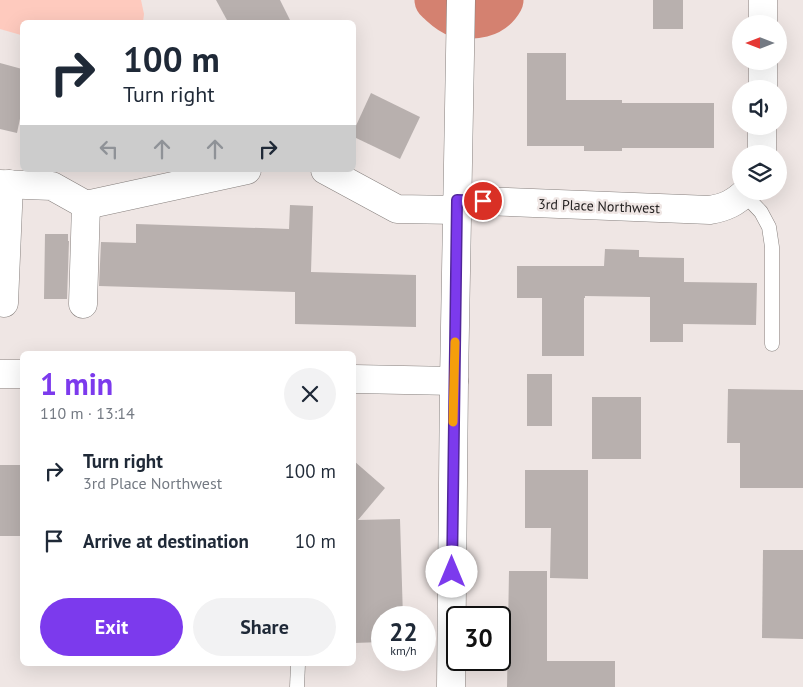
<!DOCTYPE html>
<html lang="en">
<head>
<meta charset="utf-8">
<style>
	:root { --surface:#fff; --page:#f2f2f3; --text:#1f2937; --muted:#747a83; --accent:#7c3aed }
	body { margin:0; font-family:"PT Sans",sans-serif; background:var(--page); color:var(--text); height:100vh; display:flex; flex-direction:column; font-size:19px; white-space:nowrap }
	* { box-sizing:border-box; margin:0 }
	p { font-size:16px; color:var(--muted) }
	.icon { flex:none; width:28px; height:28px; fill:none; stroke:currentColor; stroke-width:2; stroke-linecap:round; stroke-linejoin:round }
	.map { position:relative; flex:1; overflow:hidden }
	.sheet { position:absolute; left:20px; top:351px; width:336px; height:315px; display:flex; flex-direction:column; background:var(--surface); border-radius:8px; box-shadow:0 5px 20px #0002 }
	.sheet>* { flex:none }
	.guide { position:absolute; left:20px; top:20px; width:336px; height:152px; border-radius:8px; box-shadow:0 5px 20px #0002; background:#fff; color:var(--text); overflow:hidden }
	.needle { width:32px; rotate:270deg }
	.tools { position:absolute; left:732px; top:15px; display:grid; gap:10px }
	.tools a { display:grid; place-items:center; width:55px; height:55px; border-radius:50%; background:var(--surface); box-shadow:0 5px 20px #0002; font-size:25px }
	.speed { position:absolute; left:371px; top:606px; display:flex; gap:10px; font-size:25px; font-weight:700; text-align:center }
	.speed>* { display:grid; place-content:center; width:65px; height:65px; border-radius:50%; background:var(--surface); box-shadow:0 5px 20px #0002; line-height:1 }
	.speed small { font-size:12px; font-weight:400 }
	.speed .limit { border:2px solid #111; border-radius:8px; background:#fff; color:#111 }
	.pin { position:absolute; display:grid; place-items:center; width:42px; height:42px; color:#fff; margin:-21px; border:2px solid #fff; border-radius:50%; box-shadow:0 1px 5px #0007 }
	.me { position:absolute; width:55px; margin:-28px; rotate:0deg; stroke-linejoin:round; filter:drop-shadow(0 0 4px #0008) }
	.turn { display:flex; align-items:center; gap:18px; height:105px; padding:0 20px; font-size:22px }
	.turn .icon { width:65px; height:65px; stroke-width:2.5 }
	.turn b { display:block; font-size:35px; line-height:42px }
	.lanes { display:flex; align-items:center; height:48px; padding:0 20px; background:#0003; justify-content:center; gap:25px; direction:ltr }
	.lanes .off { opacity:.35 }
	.round { display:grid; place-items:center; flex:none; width:52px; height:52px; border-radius:26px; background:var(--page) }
	.overview { display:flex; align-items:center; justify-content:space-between; height:85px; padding:0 20px }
	h1 { font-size:30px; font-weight:800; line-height:38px; color:var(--accent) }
	.action { display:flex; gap:10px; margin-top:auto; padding:10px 20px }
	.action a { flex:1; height:58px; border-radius:30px; background:var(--accent); color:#fff; font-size:20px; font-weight:800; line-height:58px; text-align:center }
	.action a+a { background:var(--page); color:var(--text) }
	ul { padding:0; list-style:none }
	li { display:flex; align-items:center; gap:15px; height:70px; padding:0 20px }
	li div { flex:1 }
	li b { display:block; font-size:19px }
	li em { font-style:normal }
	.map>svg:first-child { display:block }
	.green { fill:#fecabe }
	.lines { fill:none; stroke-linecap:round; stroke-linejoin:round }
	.river { stroke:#d48170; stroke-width:45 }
	.building { fill:#b8b0ae }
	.service-casing { stroke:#87807e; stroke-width:15 }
	.minor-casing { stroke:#87807e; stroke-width:29 }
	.service { stroke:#fff; stroke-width:14 }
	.minor { stroke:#fff; stroke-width:28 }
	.route-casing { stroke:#51269a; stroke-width:12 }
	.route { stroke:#7c3aed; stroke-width:9 }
	.slow { stroke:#f59e0b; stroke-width:9 }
	.labels { text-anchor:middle; stroke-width:5; stroke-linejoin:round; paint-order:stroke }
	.street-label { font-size:14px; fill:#242121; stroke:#efe6e4 }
</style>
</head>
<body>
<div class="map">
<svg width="803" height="687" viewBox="0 0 803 687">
	<rect width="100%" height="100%" fill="#efe6e4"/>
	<path class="green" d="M0,0H141L144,14L143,22H22V35H21L0,29Z"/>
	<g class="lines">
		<path class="river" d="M437,0C442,4 449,12 456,14C473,19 492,16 501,0"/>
	</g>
	<g class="building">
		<path d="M216,0H280L291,22H228Z"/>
		<rect x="653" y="0" width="30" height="29"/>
		<path d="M527,53H566V100H622V103H714V148H622V151H584V146H527Z"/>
		<path d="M0,63L22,69V109L17,133L0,129Z"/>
		<path d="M371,93L420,117L400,159L354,137V130Z"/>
		<path d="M290,205L313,206L311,272L416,275V327L295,324V292L99,286L101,242L136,243V224L289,229Z"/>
		<path d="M45,234H68V241H69L67,299H44Z"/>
		<path d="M605,249L639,250V257L684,258V282L757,283L756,325L683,324V342H650V297L585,296V298H584V356H542V298H517V266H604Z"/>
		<rect x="527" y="374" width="25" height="52"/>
		<path d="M728,389L803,390V488H740V443H727Z"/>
		<rect x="592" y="397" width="49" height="62"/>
		<path d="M354,461L385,488L358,520L400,519L403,618H382V642L354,643Z"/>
		<rect x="0" y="465" width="22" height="71"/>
		<path d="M525,470H588V579L550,578L551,528H525Z"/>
		<path d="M763,550H803V639L762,638Z"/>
		<path d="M509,571H547V661H615V687H507Z"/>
	</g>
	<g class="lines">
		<g class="service-casing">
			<g id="service">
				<path d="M744,194L761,212L769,227L772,247V344"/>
				<path d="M297,687L298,664"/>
			</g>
		</g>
		<g class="minor-casing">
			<g id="minor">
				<path d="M763,24V0"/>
				<path d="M763,89V61"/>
				<path d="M762,154V126"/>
				<path d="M325,170L397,209L457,210"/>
				<path d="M0,184L52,186L86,205L247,170"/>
				<path d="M457,200L710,210C726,207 735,203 747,191"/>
				<path d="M4,303L9,184"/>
				<path d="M83,304L86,205"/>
				<path d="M0,374H22"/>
				<path d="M354,379L454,381"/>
				<path d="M451,687L454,381L461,0"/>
			</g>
		</g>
		<use href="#service" class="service"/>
		<use href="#minor" class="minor"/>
	</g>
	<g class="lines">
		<g class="route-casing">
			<path id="route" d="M452,572L457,200L483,201"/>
		</g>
		<use href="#route" class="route"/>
		<path class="slow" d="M453,422L455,342"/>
	</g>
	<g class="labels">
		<g class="street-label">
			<text transform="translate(599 206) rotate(2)" y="5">3rd Place Northwest</text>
		</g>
	</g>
</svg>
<div class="tools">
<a><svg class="needle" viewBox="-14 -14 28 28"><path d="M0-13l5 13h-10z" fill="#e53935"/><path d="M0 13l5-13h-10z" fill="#747a83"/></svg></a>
<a><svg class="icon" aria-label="sound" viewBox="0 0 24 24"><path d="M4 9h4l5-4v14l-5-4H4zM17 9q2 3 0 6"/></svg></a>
<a><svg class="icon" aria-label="layers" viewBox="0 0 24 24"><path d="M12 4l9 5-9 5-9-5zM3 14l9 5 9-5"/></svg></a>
</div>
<div class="speed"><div>22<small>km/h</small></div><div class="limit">30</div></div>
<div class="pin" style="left:483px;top:201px;background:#d93025"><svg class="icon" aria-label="arrive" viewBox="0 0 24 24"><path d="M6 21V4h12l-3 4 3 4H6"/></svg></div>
<svg class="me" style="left:452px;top:572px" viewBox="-20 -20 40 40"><circle r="19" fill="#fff"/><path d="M0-13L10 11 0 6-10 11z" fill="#7c3aed"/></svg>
<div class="guide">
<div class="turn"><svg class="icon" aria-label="right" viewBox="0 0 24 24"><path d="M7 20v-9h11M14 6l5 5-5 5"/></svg><div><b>100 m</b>Turn right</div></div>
<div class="lanes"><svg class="icon off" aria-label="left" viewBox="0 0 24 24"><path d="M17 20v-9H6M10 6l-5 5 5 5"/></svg><svg class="icon off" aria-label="ahead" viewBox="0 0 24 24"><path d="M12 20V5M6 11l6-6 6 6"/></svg><svg class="icon off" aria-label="ahead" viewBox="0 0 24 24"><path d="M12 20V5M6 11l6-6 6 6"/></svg><svg class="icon" aria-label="right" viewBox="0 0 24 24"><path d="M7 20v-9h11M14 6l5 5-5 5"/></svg></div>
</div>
<section class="sheet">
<div class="overview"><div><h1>1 min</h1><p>110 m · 13:14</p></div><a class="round"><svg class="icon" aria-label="close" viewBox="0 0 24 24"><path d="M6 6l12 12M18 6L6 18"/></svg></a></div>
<ul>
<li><svg class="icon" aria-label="right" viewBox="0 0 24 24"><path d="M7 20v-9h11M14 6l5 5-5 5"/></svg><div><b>Turn right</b><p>3rd Place Northwest</p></div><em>100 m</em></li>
<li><svg class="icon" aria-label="arrive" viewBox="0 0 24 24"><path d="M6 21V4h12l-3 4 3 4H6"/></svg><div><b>Arrive at destination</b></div><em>10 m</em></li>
</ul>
<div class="action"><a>Exit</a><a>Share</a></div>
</section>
</div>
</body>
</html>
